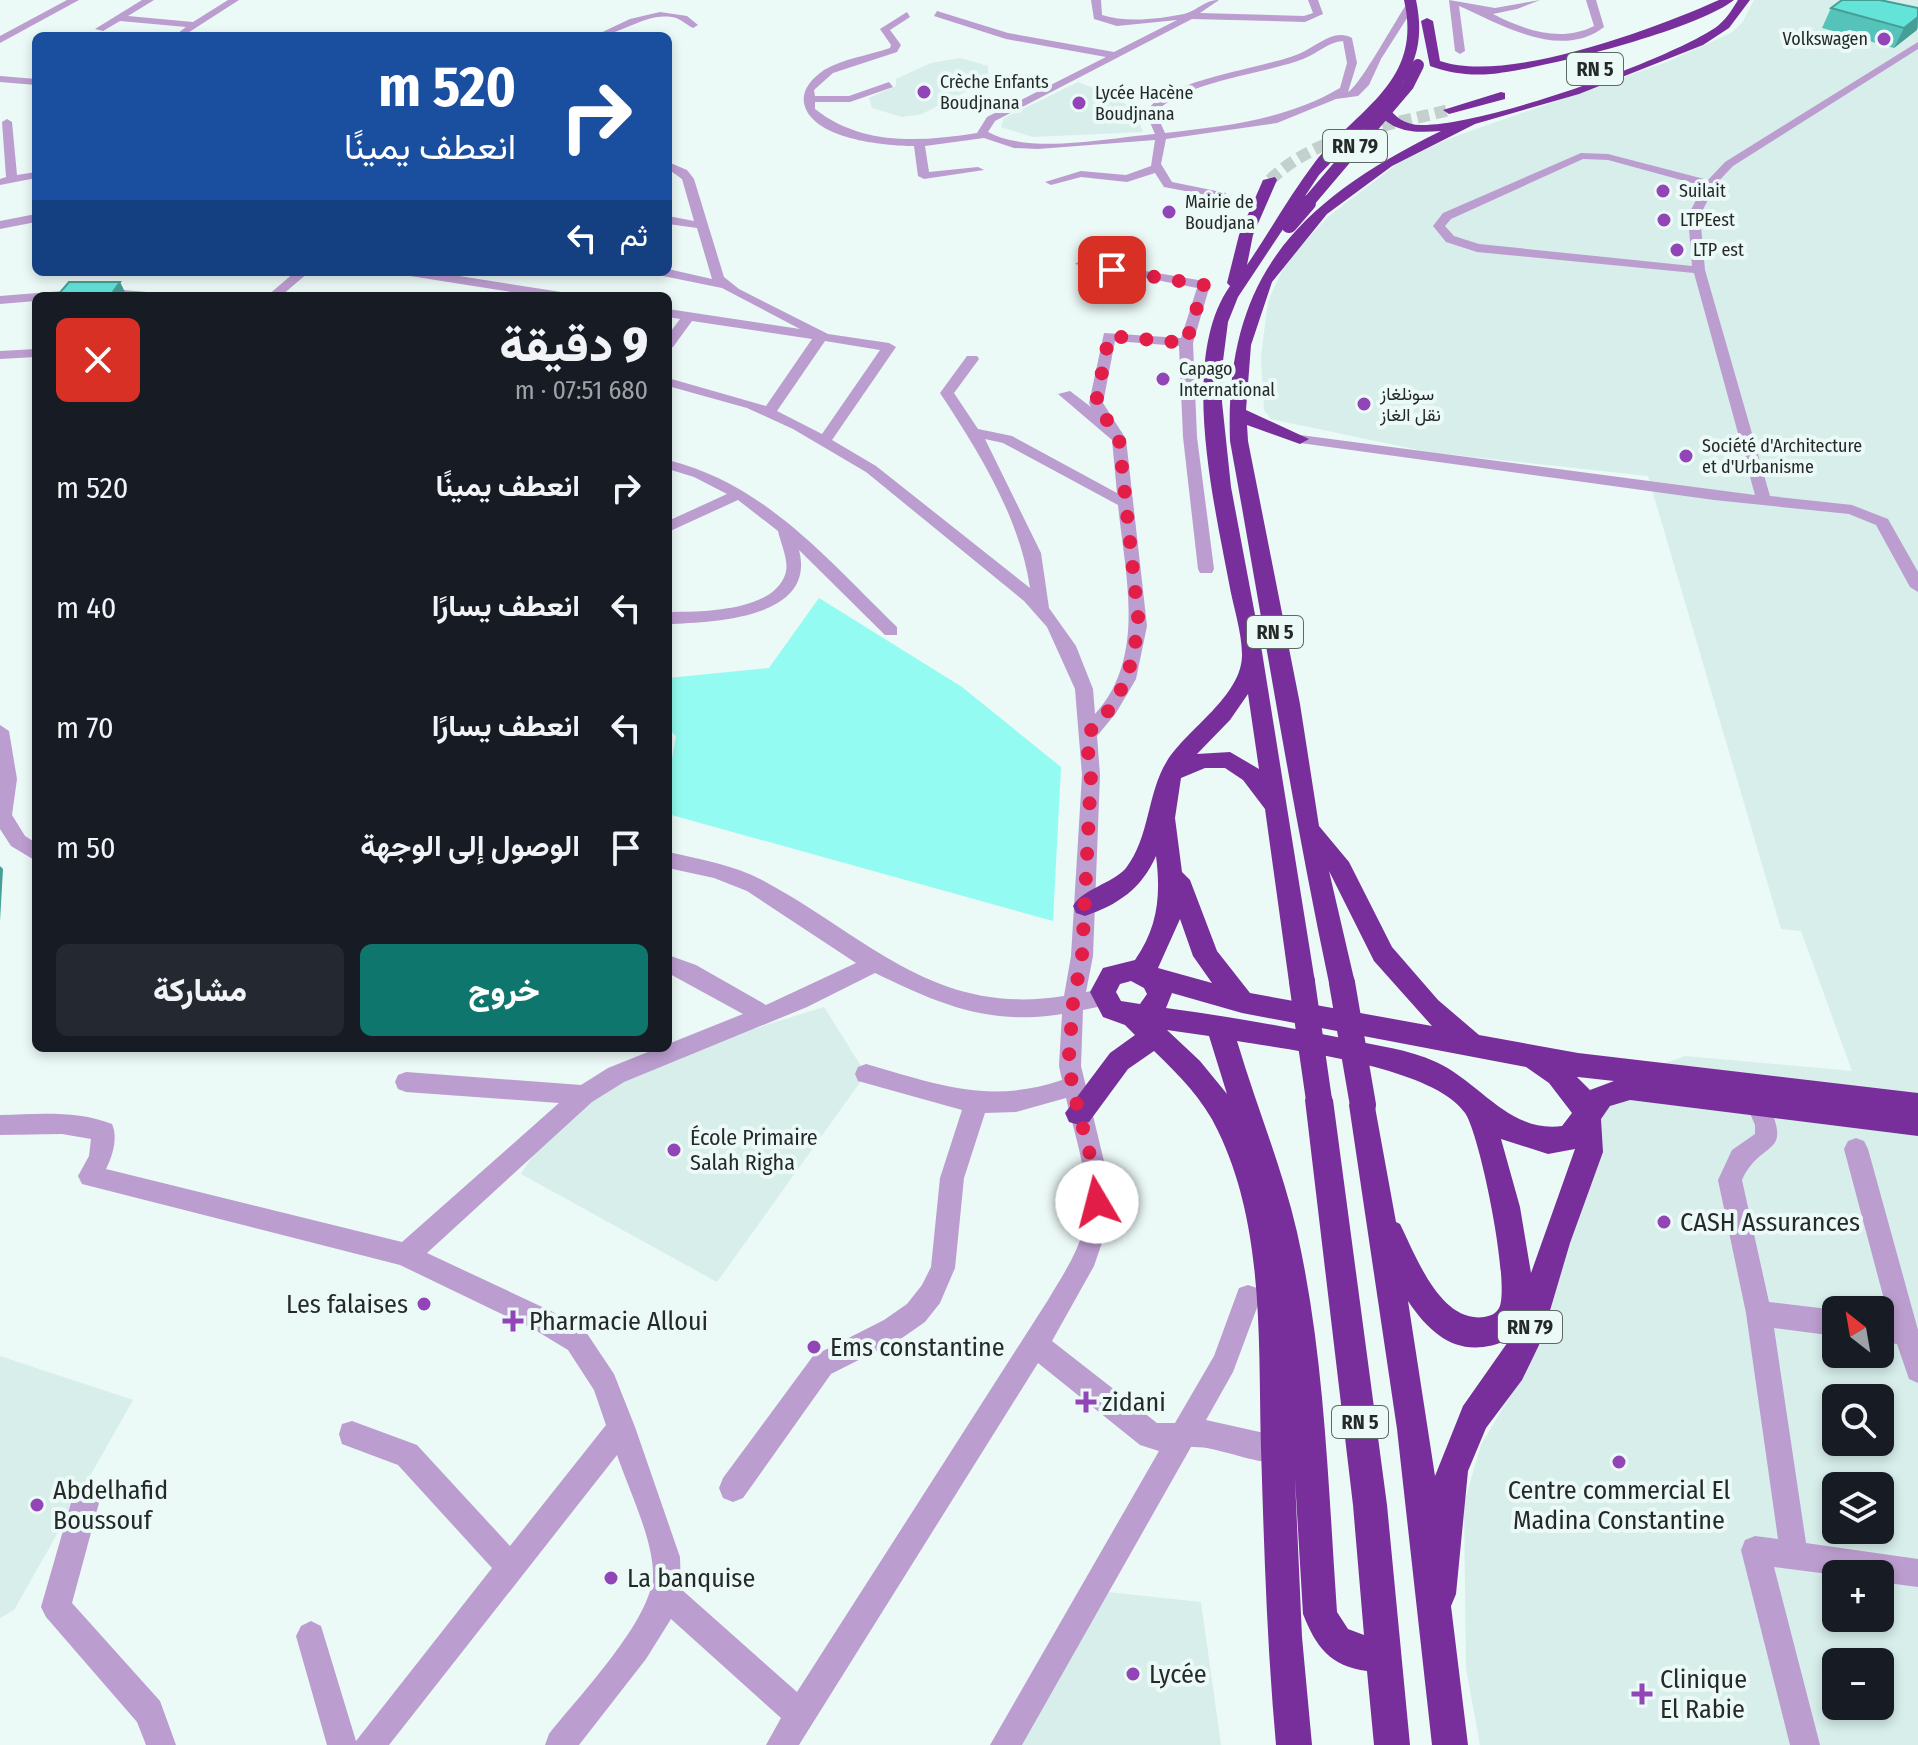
<!DOCTYPE html>
<html lang="ar">
<head>
<meta charset="utf-8">
<style>
	:root { --surface:#171b24; --page:#242831; --text:#f1f3f6; --muted:#9ea1a6; --accent:#0f766e }
	body { margin:0; font-family:"Fira Sans Condensed",Vazirmatn,sans-serif; background:var(--page); color:var(--text); direction:rtl; height:100vh; display:flex; flex-direction:column; font-size:30px; white-space:nowrap }
	* { box-sizing:border-box; margin:0 }
	p { font-size:26px; color:var(--muted) }
	.icon { flex:none; width:44px; height:44px; fill:none; stroke:currentColor; stroke-width:2; stroke-linecap:round; stroke-linejoin:round }
	.map { position:relative; flex:1; overflow:hidden; direction:ltr }
	.drawer { position:absolute; left:32px; top:292px; width:640px; height:760px; display:flex; flex-direction:column; background:var(--surface); border-radius:12px; box-shadow:0 4px 12px #0003; direction:rtl }
	.drawer>* { flex:none }
	.banner { position:absolute; left:32px; top:32px; width:640px; height:244px; border-radius:12px; box-shadow:0 4px 12px #0003; direction:rtl; background:#1a4fa0; color:#fff; overflow:hidden }
	.needle { width:52px; rotate:329deg }
	.controls { position:absolute; left:1822px; top:1296px; display:grid; gap:16px }
	.controls a { display:grid; place-items:center; width:72px; height:72px; border-radius:12px; background:var(--surface); box-shadow:0 4px 12px #0003; font-size:40px }
	.pin { position:absolute; display:grid; place-items:center; width:68px; height:68px; color:#fff; margin:-34px; border-radius:16px; box-shadow:0 4px 12px #0006 }
	.me { position:absolute; width:88px; margin:-44px; rotate:352deg; stroke-linejoin:round; filter:drop-shadow(0 0 6px #0008) }
	.turn { display:flex; align-items:center; gap:28px; height:168px; padding:0 24px; font-size:36px }
	.turn .icon { width:104px; height:104px; stroke-width:2.5 }
	.turn b { display:block; font-size:56px; line-height:68px }
	.then { display:flex; align-items:center; height:76px; padding:0 24px; background:#0003; gap:16px; font-size:30px }
	.round { display:grid; place-items:center; flex:none; width:84px; height:84px; border-radius:12px; background:var(--page) }
	.head { display:flex; align-items:center; justify-content:space-between; height:136px; padding:0 24px }
	h1 { font-size:48px; font-weight:800; line-height:60px }
	.action { display:flex; gap:16px; margin-top:auto; padding:16px 24px }
	.action a { flex:1; height:92px; border-radius:12px; background:var(--accent); color:#fff; font-size:32px; font-weight:800; line-height:92px; text-align:center }
	.action a+a { background:var(--page); color:var(--text) }
	ul { padding:0; list-style:none }
	li { display:flex; align-items:center; gap:24px; height:120px; padding:0 24px }
	li div { flex:1 }
	li b { display:block; font-size:30px }
	li em { font-style:normal }
	.map>svg:first-child { display:block }
	.built { fill:#d7eeeb; fill-rule:evenodd }
	.green { fill:#93fbf1 }
	.lines { fill:none; stroke-linecap:round; stroke-linejoin:round }
	.highway-tunnel { stroke:#c3d0ce; stroke-width:12; stroke-dasharray:12 6; stroke-linecap:butt }
	.minor { fill:#bc9dcf; fill-rule:evenodd }
	.highway { fill:#782f9b; fill-rule:evenodd }
	.highway-bridge-far2 { stroke:#782f9b; stroke-width:12 }
	.highway-bridge-far1 { stroke:#782f9b; stroke-width:16 }
	.highway-bridge { stroke:#782f9b; stroke-width:26 }
	.wall { fill:#56c3ba }
	.shaded-wall { fill:#469f97 }
	.building { fill:#64e3d8; stroke:#469f97; stroke-width:2 }
	.route { stroke:#e11d48; stroke-width:14; stroke-dasharray:0 25.2 }
	.poi-dot { fill:#9145b6; stroke:#ebf9f7; stroke-width:3 }
	.labels { text-anchor:middle; stroke-width:8; stroke-linejoin:round; paint-order:stroke }
	.far-poi-label { font-size:18px; fill:#252a29; stroke:#ebf9f7; text-anchor:start }
	.shield { fill:#ebf9f7; stroke:#606867; stroke-width:2 }
	.shield-label { font-size:20px; font-weight:bold; fill:#252a29 }
	.poi-label { font-size:22px; fill:#252a29; stroke:#ebf9f7; text-anchor:start }
	.near-poi-label { font-size:26px; fill:#252a29; stroke:#ebf9f7; text-anchor:start }
</style>
</head>
<body>
<div class="map">
<svg width="1918" height="1745" viewBox="0 0 1918 1745">
	<rect width="100%" height="100%" fill="#ebf9f7"/>
	<g class="built">
		<path d="M1754,0H1918V1745H1480L1466,1668L1464,1503L1481,1445L1543,1340L1601,1097L1609,1084L1685,1056L1852,1071L1801,931L1781,929L1648,476L1428,452L1271,419L1264,410L1261,357L1268,301L1286,262L1329,216L1398,163L1448,139L1667,62L1731,33L1742,23ZM1836,1310H1880V1354H1836ZM1836,1398H1880V1442H1836ZM1836,1486H1880V1530H1836ZM1836,1574H1880V1618H1836ZM1836,1662H1880V1706H1836Z"/>
		<path d="M960,58L988,66V80L922,114L902,117L872,108L869,98L896,86V79L931,63Z"/>
		<path d="M1078,82L1114,96L1135,111L1143,132L1033,137L1001,127L1004,118Z"/>
		<path d="M824,1007L866,1074L717,1282L521,1174L552,1125L644,1063Z"/>
		<path d="M0,1356L133,1400L14,1610L0,1618Z"/>
		<path d="M1098,1591L1201,1602L1221,1745H1018Z"/>
	</g>
	<path class="green" d="M819,598L962,687L1061,767L1053,921L668,814V780L676,736L668,729V678L769,668Z"/>
	<g class="lines">
		<path class="highway-tunnel" d="M1270,180C1318,134 1387,126 1449,110"/>
		<g class="minor">
			<path d="M67,0H79L0,43V36Z"/>
			<path d="M142,0H154L128,16L193,22L228,0H239L183,36L178,33L186,27L120,21L103,31L95,29Z"/>
			<path d="M1091,0H1101L1102,15C1126,23 1159,19 1184,14C1197,11 1204,0 1219,0L1200,13L1304,16L1313,13L1308,0H1318L1323,14L1305,22L1192,19L995,121L988,132C1030,155 1108,138 1155,134L1146,113C1163,79 1265,69 1301,53C1317,46 1334,28 1352,38L1357,63L1348,92C1360,86 1396,19 1408,2L1416,4L1381,59L1369,85L1358,96L1336,99L1277,123L1166,139L1161,164L1172,182L1226,193V197L1222,198L1164,187L1155,173L1127,182L1081,177L1051,185L1045,182L1081,171L1126,175L1151,166L1155,140L1038,149L1014,148L984,138L925,146L929,172L978,167L984,170L924,179L918,176L914,146C884,146 811,139 804,103C802,90 811,79 824,70C842,59 870,55 890,48L891,45L880,29L907,12L910,17L890,30L901,45L897,52L833,73L814,90L815,96H849L889,82L893,87L850,102H815V109C862,146 920,142 977,133L987,117L1106,57L1006,39L934,16L937,11L1008,33L1114,52L1177,20L1117,26L1094,19ZM1343,41L1347,63L1340,88C1285,120 1227,126 1165,133L1156,113C1177,83 1268,73 1303,59C1317,54 1328,42 1343,41Z"/>
			<path d="M1449,0L1495,8L1540,0L1517,9L1493,14C1524,30 1561,43 1594,26L1586,0H1596L1604,27C1560,61 1501,24 1459,6L1465,51L1460,54L1455,51Z"/>
			<path d="M660,12L687,16L698,25L693,28C687,25 682,20 676,18C647,10 622,36 594,36L630,19Z"/>
			<path d="M1918,42V49L1733,166L1715,185L1700,216L1705,270L1770,496L1852,505L1888,519L1918,572V592L1910,587L1876,525L1849,514L1714,500L1300,443L1293,439L1300,435L1755,495L1694,273L1477,252L1446,242L1433,226L1443,213L1581,153L1608,154L1708,180L1725,162ZM1583,159L1608,160L1703,186L1688,216L1692,266L1479,244L1454,236L1445,226L1451,219Z"/>
			<path d="M0,76L36,79V85L0,82Z"/>
			<path d="M7,119L12,122L17,175L36,172V178L0,185V179L6,177L2,122Z"/>
			<path d="M668,162L687,170L694,179L724,277L739,289L828,334L889,343L896,347L832,440L876,466L1030,588C1020,518 979,452 940,393L967,356H977L979,359L954,393L978,429L1012,436L1117,493L1112,440L1058,394L1070,391L1091,407L1089,403L1104,333L1181,338L1197,288L1075,264L1081,260L1204,281L1210,285L1193,343L1197,437L1214,569L1212,573H1200L1198,569L1183,437L1179,346L1115,341L1103,403L1126,439L1147,626L1136,679L1116,713L1097,736L1100,775L1093,956L1086,992L1104,989L1112,992L1115,998L1112,1004L1083,1010L1081,1066L1109,1182V1222L1094,1266L1052,1341L1157,1423H1175L1214,1356L1239,1288L1248,1285L1257,1288L1261,1297L1233,1372L1206,1420L1278,1436L1288,1440L1292,1450L1288,1460C1264,1470 1220,1445 1191,1447L1022,1745H990L1159,1451L1140,1445L1038,1363L799,1745H766L781,1718L671,1619L646,1659L579,1745H545L549,1734C578,1697 655,1617 653,1572C652,1537 629,1490 617,1455L389,1745H327L296,1636L301,1626L311,1621L321,1626L356,1741L492,1568L398,1465L342,1444L339,1434L342,1424L352,1421L417,1445L510,1546L606,1425L594,1390L568,1350L535,1330L400,1265L82,1184L78,1176L89,1156L91,1139L62,1134L0,1135V1115C37,1114 77,1110 112,1124C118,1137 113,1156 106,1169L402,1242L559,1103L406,1092L398,1089L395,1082L398,1075L406,1072L581,1085L608,1068L658,1048H668V1044L743,1014L668,973V955L696,965L766,1005L856,963L747,891L714,878L668,868V852C699,859 734,865 762,880C867,936 933,1017 1064,996L1071,956L1082,775L1075,689L1047,627L1024,601L866,472L793,429L747,408L668,386V378L766,406L812,339L692,321L673,347L668,348V335L680,319L668,317V309L800,329L722,288L658,275L656,272L668,269L712,279L697,228L668,224V216L694,221L682,179L668,169ZM825,341L880,350L822,434L777,411ZM985,439L1003,443L1118,505C1125,575 1147,657 1095,714L1093,689L1076,646L1049,608L1041,553ZM875,973C939,1004 989,1026 1062,1014L1059,1066L1062,1080C989,1105 936,1084 866,1064L858,1067L855,1074L858,1081L962,1110L940,1178L931,1267L922,1285L907,1304L884,1320L813,1356L723,1478L719,1488L723,1498L733,1502L743,1498L831,1374L902,1338L925,1322L940,1303L955,1268L964,1178L985,1113L1016,1112L1066,1098C1075,1137 1091,1180 1085,1221C1081,1249 1062,1276 1048,1300L797,1692L681,1589L680,1557L635,1427L614,1374L586,1332L553,1312L427,1253L592,1102L624,1082L807,1007Z"/>
			<path d="M36,214V222L0,229V221Z"/>
			<path d="M295,272H309L281,296H267Z"/>
			<path d="M404,272H434L561,292L567,296H537L410,276Z"/>
			<path d="M100,288L147,292L153,296H36V301L0,304V296Z"/>
			<path d="M36,349V357L0,359V351Z"/>
			<path d="M668,460C765,484 827,559 897,627V635H885L799,550C817,619 713,622 668,624V612C700,612 772,612 785,575C790,562 781,545 778,531L738,500L668,532V521L727,494L694,477L668,469Z"/>
			<path d="M0,725L9,731L17,779L12,815L25,836L36,843V861L11,846L0,829Z"/>
			<path d="M1758,1096L1766,1099C1795,1159 1761,1138 1742,1180L1769,1302L1836,1310V1336L1774,1328L1806,1543L1918,1559V1587L1880,1582V1574L1836,1575L1774,1567L1820,1745H1790L1741,1550L1745,1540L1755,1536L1778,1539L1746,1313L1718,1180L1732,1150L1755,1134V1125L1747,1106L1750,1099Z"/>
			<path d="M1856,1138L1864,1141L1868,1149L1918,1330V1383L1909,1379L1897,1344L1880,1342V1316L1889,1318L1844,1149L1848,1141Z"/>
			<path d="M85,1489L95,1493L99,1503L72,1603L160,1701L176,1745H146L137,1722L46,1617L41,1607L71,1503L75,1493Z"/>
		</g>
		<g class="highway">
			<path d="M1404,0H1416C1425,42 1415,72 1386,104C1394,117 1405,125 1421,125C1483,126 1661,63 1715,28C1725,21 1732,10 1738,0H1750L1729,28L1703,45L1579,94L1475,124L1392,166L1327,214L1272,282L1251,345L1246,410L1309,439L1300,444L1247,425L1248,441L1300,704L1319,826L1349,862L1392,947L1438,1000L1479,1035L1578,1053L1918,1093V1136L1630,1100L1610,1106L1601,1119L1603,1152L1570,1243L1541,1341L1522,1380L1486,1428L1468,1471L1456,1594L1451,1606L1468,1745H1432L1397,1429L1349,1105L1353,1096L1363,1093L1373,1096L1396,1222L1400,1224C1416,1256 1440,1323 1484,1317C1490,1316 1496,1314 1499,1308C1511,1287 1480,1134 1465,1113C1434,1067 1291,1050 1237,1041C1256,1105 1282,1167 1297,1232C1325,1357 1328,1485 1337,1612L1348,1629L1364,1635L1353,1505L1305,1100L1309,1091L1319,1088L1329,1091L1333,1100L1387,1505L1410,1745H1374L1367,1671C1330,1666 1316,1647 1303,1614L1295,1479L1302,1637L1312,1745H1276C1267,1646 1264,1547 1261,1448C1258,1343 1265,1228 1218,1131C1203,1099 1179,1075 1154,1051L1128,1069L1089,1122L1079,1125L1069,1122L1065,1113L1110,1053L1135,1035L1125,1025L1103,1017L1090,992L1103,968L1135,960C1158,927 1161,895 1156,856C1142,888 1118,905 1085,916L1076,913L1073,906C1082,889 1112,884 1126,868C1150,837 1147,793 1167,761C1187,729 1242,696 1242,655C1242,632 1233,606 1229,583C1214,502 1179,358 1230,286L1227,283L1239,235L1263,180L1275,177L1277,180L1253,235L1247,265C1270,231 1290,195 1315,162C1359,107 1423,82 1404,0ZM1378,113C1394,133 1417,133 1441,131C1299,201 1224,275 1230,441C1263,622 1291,803 1329,983L1333,991L1342,994L1351,991L1355,983L1329,871L1374,961L1432,1026L1250,993L1217,951L1190,880L1182,872L1175,818L1181,778L1205,768H1225L1243,780L1265,809L1289,982L1293,990L1302,993L1311,990L1315,982L1262,652L1231,487L1222,402L1223,361L1228,322L1238,297L1319,175ZM1248,694L1259,769L1230,752L1197,754L1230,720ZM1180,919L1193,956L1212,983L1158,968ZM1131,981L1144,988L1147,994L1140,1004L1121,1001L1116,992L1120,984ZM1172,993L1242,1013L1526,1067L1549,1083L1572,1113L1562,1126C1509,1133 1480,1082 1436,1062C1408,1049 1377,1046 1347,1039C1287,1027 1227,1016 1166,1008ZM1167,1030L1209,1036L1227,1094L1200,1061ZM1577,1077H1578L1614,1081L1590,1090ZM1501,1139L1548,1154L1575,1149L1531,1273L1520,1207ZM1408,1301C1434,1340 1464,1360 1510,1339L1463,1406L1435,1476Z"/>
			<path d="M1719,0H1734C1696,30 1542,69 1491,74C1469,76 1450,73 1430,66L1421,21L1427,18L1433,21L1440,61C1508,84 1654,29 1719,0Z"/>
			<path d="M1501,92L1505,93V99L1449,114L1443,110Z"/>
		</g>
		<path class="highway-bridge-far2" d="M1306,205L1408,85L1418,65"/>
		<path class="highway-bridge-far1" d="M1289,225L1308,203"/>
		<g class="highway-bridge">
			<path d="M1302,982L1319,1100"/>
			<path d="M1342,983L1363,1105"/>
		</g>
	</g>
	<path class="wall" d="M1831,8H1918V28L1894,48L1822,28Z"/>
	<g class="shaded-wall">
		<path d="M1918,17L1917,30L1894,48L1904,28Z"/>
		<path d="M120,282L127,296H110Z"/>
		<path d="M0,866L3,869L0,921Z"/>
	</g>
	<g class="building">
		<path d="M1842,0H1880L1918,8V17L1904,28L1831,8Z"/>
		<path d="M69,282H120L110,296H57Z"/>
	</g>
	<g class="lines">
		<path class="route" d="M1097,1202V1182L1072,1086L1069,1056L1073,1003L1082,956L1091,775L1086,736L1110,709L1127,679L1139,626L1119,439L1096,403L1109,336L1186,343L1204,285L1112,270"/>
	</g>
	<g class="poi-dot">
		<circle cx="1884" cy="39" r="8"/>
		<circle cx="924" cy="92" r="8"/>
		<circle cx="1079" cy="103" r="8"/>
		<circle cx="1663" cy="191" r="8"/>
		<circle cx="1169" cy="212" r="8"/>
		<circle cx="1664" cy="220" r="8"/>
		<circle cx="1677" cy="250" r="8"/>
		<circle cx="1163" cy="379" r="8"/>
		<circle cx="1364" cy="404" r="8"/>
		<circle cx="1686" cy="456" r="8"/>
		<circle cx="674" cy="1150" r="8"/>
		<circle cx="1664" cy="1222" r="8"/>
		<circle cx="424" cy="1304" r="8"/>
		<path d="M509 1309h8v8h8v8h-8v8h-8v-8h-8v-8h8z"/>
		<circle cx="814" cy="1347" r="8"/>
		<path d="M1082 1390h8v8h8v8h-8v8h-8v-8h-8v-8h8z"/>
		<circle cx="1619" cy="1462" r="8"/>
		<circle cx="37" cy="1505" r="8"/>
		<circle cx="611" cy="1578" r="8"/>
		<circle cx="1133" cy="1674" r="8"/>
		<path d="M1638 1682h8v8h8v8h-8v8h-8v-8h-8v-8h8z"/>
	</g>
	<g class="labels">
		<g class="far-poi-label">
			<text x="1868" y="45" text-anchor="end">Volkswagen</text>
			<text x="940" y="88">Crèche Enfants<tspan x="940" dy="21">Boudjnana</tspan></text>
			<text x="1095" y="99">Lycée Hacène<tspan x="1095" dy="21">Boudjnana</tspan></text>
			<text x="1679" y="197">Suilait</text>
			<text x="1185" y="208">Mairie de<tspan x="1185" dy="21">Boudjana</tspan></text>
			<text x="1680" y="226">LTPEest</text>
			<text x="1693" y="256">LTP est</text>
			<text x="1179" y="375">Capago<tspan x="1179" dy="21">International</tspan></text>
			<text x="1380" y="400">سونلغاز<tspan x="1380" dy="21">نقل الغاز</tspan></text>
			<text x="1702" y="452">Société d'Architecture<tspan x="1702" dy="21">et d'Urbanisme</tspan></text>
		</g>
		<g class="shield">
			<rect x="1567" y="53" width="56" height="32" rx="6"/>
			<rect x="1323" y="130" width="64" height="32" rx="6"/>
			<rect x="1247" y="616" width="56" height="32" rx="6"/>
			<rect x="1498" y="1311" width="64" height="32" rx="6"/>
			<rect x="1332" y="1406" width="56" height="32" rx="6"/>
		</g>
		<g class="shield-label">
			<text x="1595" y="76">RN 5</text>
			<text x="1355" y="153">RN 79</text>
			<text x="1275" y="639">RN 5</text>
			<text x="1530" y="1334">RN 79</text>
			<text x="1360" y="1429">RN 5</text>
		</g>
		<g class="poi-label">
			<text x="690" y="1145">École Primaire<tspan x="690" dy="25">Salah Righa</tspan></text>
		</g>
		<g class="near-poi-label">
			<text x="1680" y="1231">CASH Assurances</text>
			<text x="408" y="1313" text-anchor="end">Les falaises</text>
			<text x="529" y="1330">Pharmacie Alloui</text>
			<text x="830" y="1356">Ems constantine</text>
			<text x="1102" y="1411">zidani</text>
			<text x="53" y="1499">Abdelhafid<tspan x="53" dy="30">Boussouf</tspan></text>
			<text x="1619" y="1499" text-anchor="middle">Centre commercial El<tspan x="1619" dy="30">Madina Constantine</tspan></text>
			<text x="627" y="1587">La banquise</text>
			<text x="1149" y="1683">Lycée</text>
			<text x="1660" y="1688">Clinique<tspan x="1660" dy="30">El Rabie</tspan></text>
		</g>
	</g>
</svg>
<div class="controls">
<a><svg class="needle" viewBox="-14 -14 28 28"><path d="M0-13l5 13h-10z" fill="#e53935"/><path d="M0 13l5-13h-10z" fill="#9ea1a6"/></svg></a>
<a><svg class="icon" aria-label="search" viewBox="0 0 24 24"><circle cx="10" cy="10" r="6"/><path d="M15 15l6 6"/></svg></a>
<a><svg class="icon" aria-label="layers" viewBox="0 0 24 24"><path d="M12 4l9 5-9 5-9-5zM3 14l9 5 9-5"/></svg></a>
<a>+</a>
<a>−</a>
</div>
<div class="pin" style="left:1112px;top:270px;background:#d93025"><svg class="icon" aria-label="arrive" viewBox="0 0 24 24"><path d="M6 21V4h12l-3 4 3 4H6"/></svg></div>
<svg class="me" style="left:1097px;top:1202px" viewBox="-20 -20 40 40"><circle r="19" fill="#fff"/><path d="M0-13L10 11 0 6-10 11z" fill="#e11d48"/></svg>
<div class="banner">
<div class="turn"><svg class="icon" aria-label="right" viewBox="0 0 24 24"><path d="M7 20v-9h11M14 6l5 5-5 5"/></svg><div><b>520 m</b>انعطف يمينًا</div></div>
<div class="then">ثم<svg class="icon" aria-label="left" viewBox="0 0 24 24"><path d="M17 20v-9H6M10 6l-5 5 5 5"/></svg></div>
</div>
<section class="drawer">
<div class="head"><div><h1>9 دقيقة</h1><p>680 m · 07:51</p></div><a class="round" style="background:#d93025;color:#fff"><svg class="icon" aria-label="close" viewBox="0 0 24 24"><path d="M6 6l12 12M18 6L6 18"/></svg></a></div>
<ul>
<li><svg class="icon" aria-label="right" viewBox="0 0 24 24"><path d="M7 20v-9h11M14 6l5 5-5 5"/></svg><div><b>انعطف يمينًا</b></div><em>520 m</em></li>
<li><svg class="icon" aria-label="left" viewBox="0 0 24 24"><path d="M17 20v-9H6M10 6l-5 5 5 5"/></svg><div><b>انعطف يسارًا</b></div><em>40 m</em></li>
<li><svg class="icon" aria-label="left" viewBox="0 0 24 24"><path d="M17 20v-9H6M10 6l-5 5 5 5"/></svg><div><b>انعطف يسارًا</b></div><em>70 m</em></li>
<li><svg class="icon" aria-label="arrive" viewBox="0 0 24 24"><path d="M6 21V4h12l-3 4 3 4H6"/></svg><div><b>الوصول إلى الوجهة</b></div><em>50 m</em></li>
</ul>
<div class="action"><a>خروج</a><a>مشاركة</a></div>
</section>
</div>
</body>
</html>
